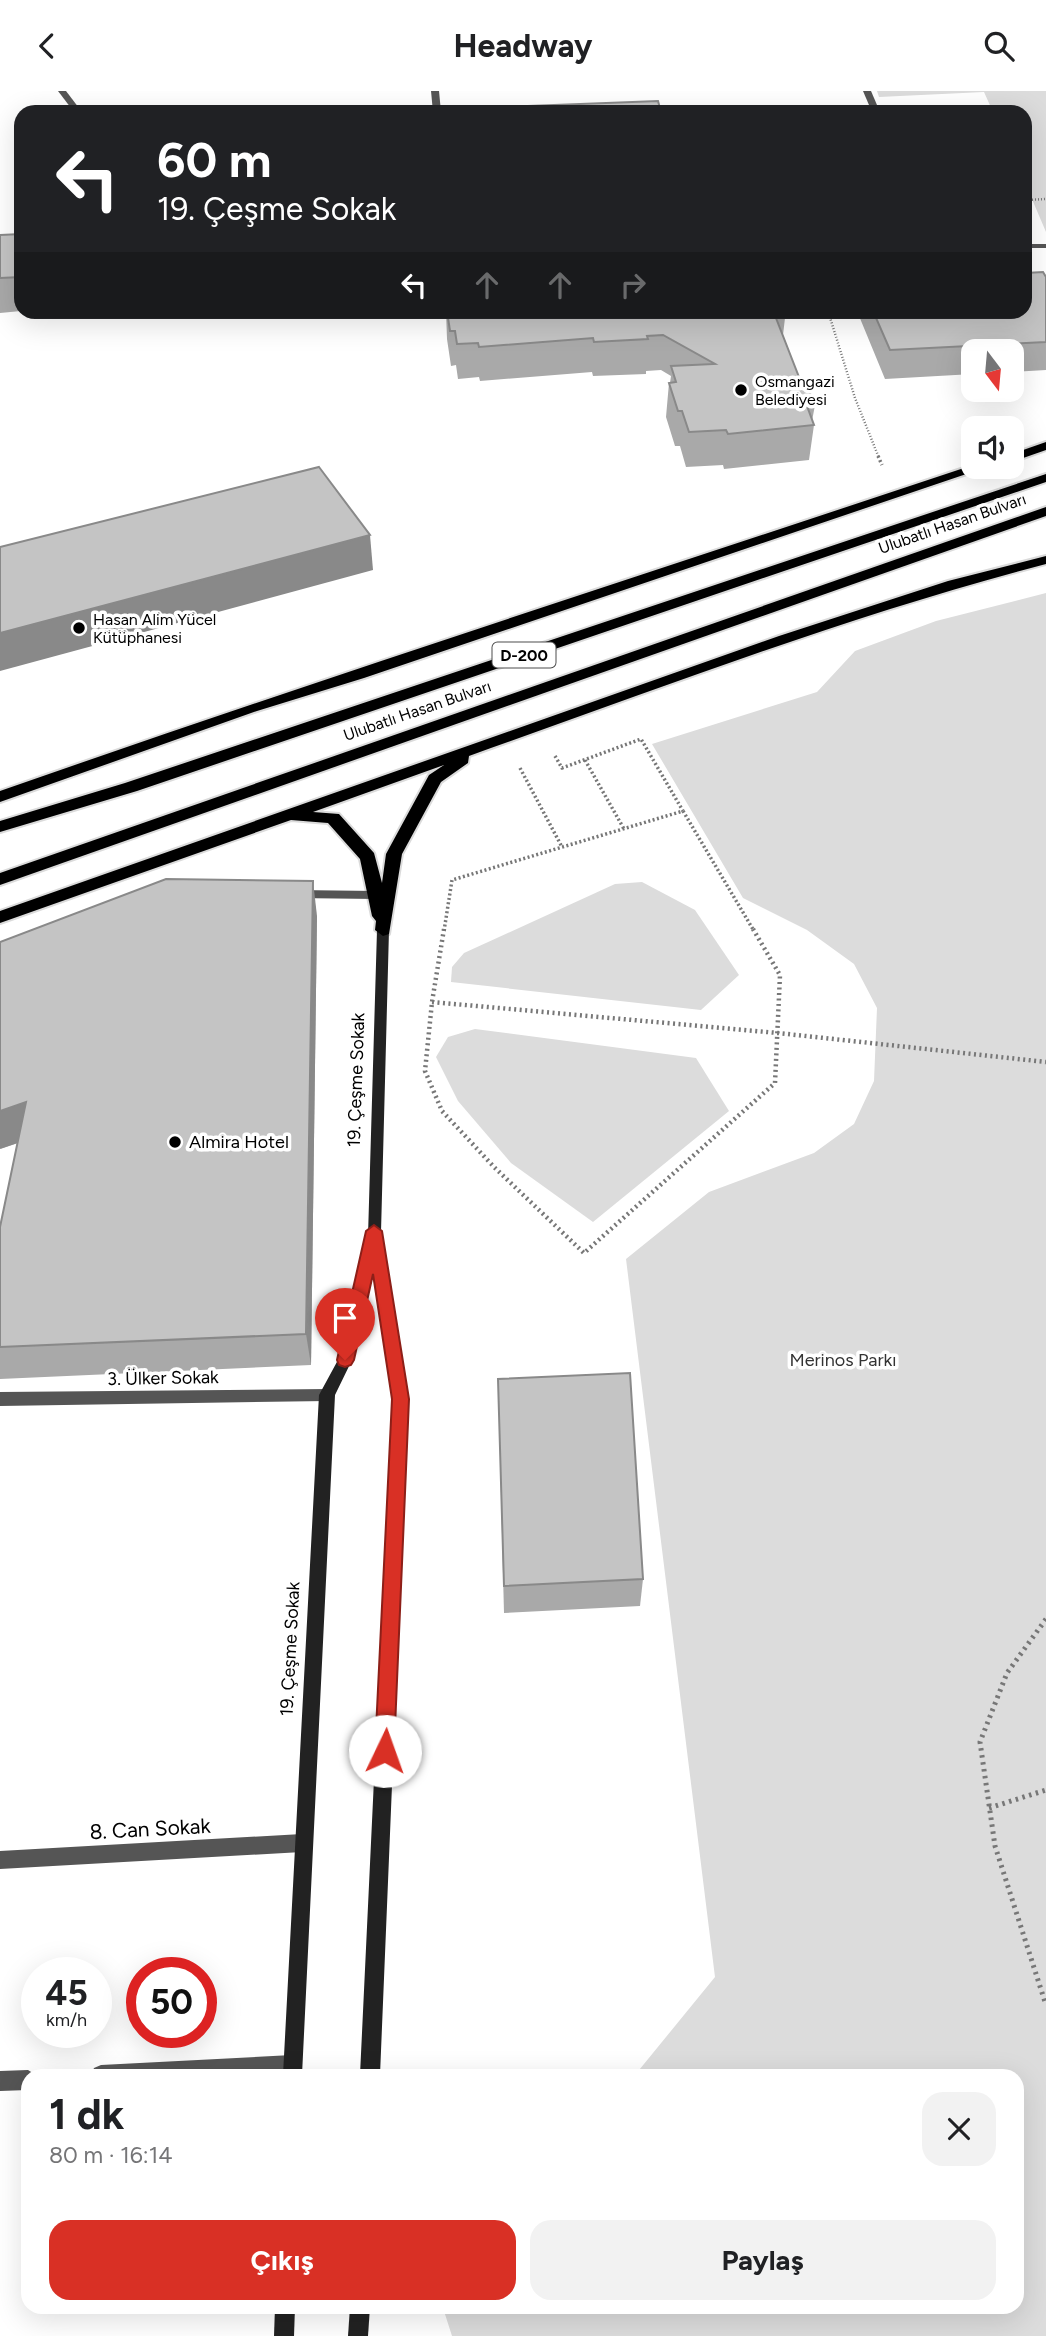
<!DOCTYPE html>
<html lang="tr">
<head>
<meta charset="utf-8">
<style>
	:root { --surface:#fff; --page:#f2f2f2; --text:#202124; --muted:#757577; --accent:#d93025 }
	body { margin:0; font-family:Figtree,sans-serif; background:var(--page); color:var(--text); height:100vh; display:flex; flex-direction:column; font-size:26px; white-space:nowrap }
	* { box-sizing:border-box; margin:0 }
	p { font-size:23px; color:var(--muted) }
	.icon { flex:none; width:38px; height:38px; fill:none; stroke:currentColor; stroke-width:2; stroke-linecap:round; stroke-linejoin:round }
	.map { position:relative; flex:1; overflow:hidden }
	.details { position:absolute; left:21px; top:1978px; width:1003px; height:245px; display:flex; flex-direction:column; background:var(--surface); border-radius:21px; box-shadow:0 7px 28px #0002 }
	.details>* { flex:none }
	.hud { position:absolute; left:14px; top:14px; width:1018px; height:214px; border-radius:21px; box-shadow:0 7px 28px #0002; background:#202124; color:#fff; overflow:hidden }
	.needle { width:46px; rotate:164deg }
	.controls { position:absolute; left:961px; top:248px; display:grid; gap:14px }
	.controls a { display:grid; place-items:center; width:63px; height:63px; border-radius:14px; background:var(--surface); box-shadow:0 7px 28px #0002; font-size:35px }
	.speed { position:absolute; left:21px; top:1866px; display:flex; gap:14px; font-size:35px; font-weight:700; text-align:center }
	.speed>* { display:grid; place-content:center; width:91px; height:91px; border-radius:50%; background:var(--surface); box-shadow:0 7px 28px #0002; line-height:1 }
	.speed small { font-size:18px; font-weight:400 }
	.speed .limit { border:10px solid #d22; background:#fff; color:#111 }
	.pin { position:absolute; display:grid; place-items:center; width:60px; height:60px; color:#fff; margin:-72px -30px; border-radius:50% 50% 50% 0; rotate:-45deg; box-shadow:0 0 7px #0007 }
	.pin .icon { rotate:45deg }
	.me { position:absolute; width:77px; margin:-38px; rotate:3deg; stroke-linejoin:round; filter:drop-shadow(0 0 5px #0008) }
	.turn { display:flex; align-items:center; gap:24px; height:147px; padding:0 28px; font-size:32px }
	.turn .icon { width:91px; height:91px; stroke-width:2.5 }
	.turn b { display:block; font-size:49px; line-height:60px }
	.lanes { display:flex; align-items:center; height:66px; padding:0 28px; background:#0003; justify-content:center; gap:35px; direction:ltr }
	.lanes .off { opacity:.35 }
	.round { display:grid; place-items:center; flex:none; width:74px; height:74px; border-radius:21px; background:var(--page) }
	.headline { display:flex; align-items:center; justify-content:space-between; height:119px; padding:0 28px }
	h1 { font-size:42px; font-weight:700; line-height:52px }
	.cta { display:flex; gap:14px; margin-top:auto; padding:14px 28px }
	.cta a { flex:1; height:80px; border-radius:21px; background:var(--accent); color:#fff; font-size:28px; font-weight:700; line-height:80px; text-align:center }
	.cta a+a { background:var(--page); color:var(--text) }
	header { display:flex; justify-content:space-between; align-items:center; height:91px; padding:0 28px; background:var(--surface); font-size:32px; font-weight:700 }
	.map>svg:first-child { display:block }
	.green { fill:#dcdcdc }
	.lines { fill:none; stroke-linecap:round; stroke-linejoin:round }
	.trunk-casing { stroke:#dbdbdb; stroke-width:4 }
	.path-far3 { stroke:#777; stroke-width:2.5; stroke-dasharray:1 2; stroke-linecap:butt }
	.path-far2 { stroke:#777; stroke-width:3.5; stroke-dasharray:2 2.5; stroke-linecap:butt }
	.path-far1 { stroke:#777; stroke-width:4.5; stroke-dasharray:2 3.5; stroke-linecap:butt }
	.path { stroke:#777; stroke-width:5; stroke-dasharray:2.5 4.5; stroke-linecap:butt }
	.service { fill:#555; fill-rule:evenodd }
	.minor { fill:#555; fill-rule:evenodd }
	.tertiary { fill:#555; fill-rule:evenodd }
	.secondary { fill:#222; fill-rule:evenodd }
	.trunk { fill:#000; fill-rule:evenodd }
	.wall { fill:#a9a9a9 }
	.shaded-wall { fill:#898989 }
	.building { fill:#c4c4c4; stroke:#898989; stroke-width:2 }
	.route { fill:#d93025; stroke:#8d1f18; stroke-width:2 }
	.poi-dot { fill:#000; stroke:#fff; stroke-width:2.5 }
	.labels { text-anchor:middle; stroke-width:7; stroke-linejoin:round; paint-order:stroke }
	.far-poi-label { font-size:16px; fill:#000; stroke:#fff; text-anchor:start }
	.far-street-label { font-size:16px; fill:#000; stroke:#fff }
	.shield { fill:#fff; stroke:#4c4c4c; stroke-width:2 }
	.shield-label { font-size:16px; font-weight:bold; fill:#000 }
	.street-label { font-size:18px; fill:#000; stroke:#fff }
	.poi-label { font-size:18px; fill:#000; stroke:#fff; text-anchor:start }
	.park-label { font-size:18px; fill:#333; stroke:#fff }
	.near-street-label { font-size:21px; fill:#000; stroke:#fff }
</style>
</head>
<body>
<header><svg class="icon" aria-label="back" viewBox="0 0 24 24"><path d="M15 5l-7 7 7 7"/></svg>Headway<svg class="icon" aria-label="search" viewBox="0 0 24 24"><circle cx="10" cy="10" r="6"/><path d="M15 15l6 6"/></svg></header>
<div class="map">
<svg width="1046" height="2245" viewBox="0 0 1046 2245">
	<rect width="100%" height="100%" fill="#fff"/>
	<g class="green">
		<path d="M877,0H1046V141L1026,94V21H993L984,1L879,6Z"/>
		<path d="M1046,502V2245H452L444,2220L448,2216H1017V1984H635L715,1886L626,1168L709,1101L814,1062L854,1033L874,990L877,917L854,873L807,839L743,807L652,653L817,601L855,560L936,530Z"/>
		<path d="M642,791L695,819L739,884L701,919L451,891L452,876L464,862L615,793Z"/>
		<path d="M475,938L696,967L729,1020L593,1131L511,1072L458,1010L436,966L448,946Z"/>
	</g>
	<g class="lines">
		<g class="trunk-casing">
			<g id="trunk">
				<path d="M1046,351V359L1012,371V363Z"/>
				<path d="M973,374L987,376L364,587L257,620L0,711V700C323,587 649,482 973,374Z"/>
				<path d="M1046,383V391L137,700L0,741V730L125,692Z"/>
				<path d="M1046,416V425L0,794V782Z"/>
				<path d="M1046,465V473C850,524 660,597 469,665L468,672L441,691L402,763L389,843L383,845L375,839L376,830L372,825L360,768L328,732L291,729L0,832V820L779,545L948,490ZM444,674L429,684L386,763L382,792L374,762L339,723L313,721Z"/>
			</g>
		</g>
		<g class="path-far3">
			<path d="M1026,109L1046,108"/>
			<path d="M828,220L855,307L879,367"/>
		</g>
		<g class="path-far2">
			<path d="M878,365L882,374"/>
			<path d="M555,665L562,677L641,648L683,720"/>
			<path d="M585,669L624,738"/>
			<path d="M520,677L562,756"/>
			<path d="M683,720L754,840"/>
			<path d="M444,840L452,789L683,720"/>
		</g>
		<g class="path-far1">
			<path d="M444,838L432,911L425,980L442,1020L494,1076L584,1162L775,992L780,884L753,838"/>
			<path d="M432,911L778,942L1046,971"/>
		</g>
		<g class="path">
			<path d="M1046,1528L1007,1582L980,1651L995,1755L1046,1914"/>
			<path d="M989,1717L1046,1699"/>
		</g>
		<path class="service" d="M295,799L376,800L382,804L376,808L295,807L289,803Z"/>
		<g class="minor">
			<path d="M58,0H66L82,21H74Z"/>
			<path d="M431,0H439L441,21H433Z"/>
			<rect x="1026" y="153" width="20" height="4"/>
			<path d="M327,1298L332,1299L335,1304L332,1309L327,1310L0,1315V1301Z"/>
			<path d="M302,1743L308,1746L311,1752L308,1758L302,1761L0,1778V1760Z"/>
			<path d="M292,1964L299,1967L302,1974L299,1981L292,1984H91L94,1977L101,1974Z"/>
			<path d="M28,1979L36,1984H28V1999L0,2000V1980Z"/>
		</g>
		<path class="tertiary" d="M863,0H871L880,21H872Z"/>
		<g class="secondary">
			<path d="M383,835L389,839L381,1141L408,1308L380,1984H360L392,1308L373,1178L352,1269L335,1304L302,1984H283L319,1304L338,1269L368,1145L377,839Z"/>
			<path d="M275,2216H295L294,2245H274Z"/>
			<path d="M350,2216H370L368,2245H348Z"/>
		</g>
		<use href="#trunk" class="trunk"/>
	</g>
	<g class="wall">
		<path d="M21,143V220L0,222V144Z"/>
		<path d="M1046,186V279L1012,281V261H973V283L885,288L857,220H1026Z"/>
		<path d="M446,220H782L785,227L783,244L799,286L815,314L812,330L814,334L809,369L724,378L723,374L686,376L680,355H675L666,326L669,292H670L671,285L661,279L646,280V283L593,285L592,281L480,290L479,286L458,288L456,274L451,275L447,248Z"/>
		<path d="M317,825L311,1274L0,1288V1136L18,1052L0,1058Z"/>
		<path d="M498,1288L643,1488L640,1515L504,1522Z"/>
	</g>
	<g class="shaded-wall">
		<path d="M370,444L373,479L0,580V542Z"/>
		<path d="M313,790L317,825L311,1274L306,1243Z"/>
		<path d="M26,1011L38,1045L0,1058V1020Z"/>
	</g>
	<g class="building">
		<path d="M658,10L661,21H475L474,17Z"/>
		<path d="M21,143V186L0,187V144Z"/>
		<path d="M1043,181L1046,186V251L890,259L873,220H1026V182Z"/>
		<path d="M447,220H782L785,227H776L799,286H803L815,314L807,315L814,334L728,343L726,339L689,341L682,320H678L669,292L676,291L671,275L715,273L663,244L647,245L648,248L594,251L593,247L479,256L478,252L457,253L455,240H450Z"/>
		<path d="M319,376L370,444L0,542V456Z"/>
		<path d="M166,788L313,790L306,1243L0,1256V1136L26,1011L0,1020V851Z"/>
		<path d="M630,1282L643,1488L504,1495L498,1288Z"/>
	</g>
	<path class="route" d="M374,1134L382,1140L409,1308L394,1660L392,1666L385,1669L378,1666L375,1660L392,1308L373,1183L354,1269L351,1274L345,1276L339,1274L337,1269L366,1140Z"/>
	<g class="poi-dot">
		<circle cx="741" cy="299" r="7"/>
		<circle cx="79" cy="537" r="7"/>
		<circle cx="175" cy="1051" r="7"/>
	</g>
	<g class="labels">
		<g class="far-poi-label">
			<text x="755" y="296">Osmangazi<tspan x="755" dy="18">Belediyesi</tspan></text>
			<text x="93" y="534">Hasan Alim Yücel<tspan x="93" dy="18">Kütüphanesi</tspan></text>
		</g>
		<g class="far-street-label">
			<text transform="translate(952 432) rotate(-19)" y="6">Ulubatlı Hasan Bulvarı</text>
			<text transform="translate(417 619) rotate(-19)" y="6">Ulubatlı Hasan Bulvarı</text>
		</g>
		<rect class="shield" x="492.5" y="551.5" width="63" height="25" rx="5"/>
		<g class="shield-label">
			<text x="524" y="570">D-200</text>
		</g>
		<g class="street-label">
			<text transform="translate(356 989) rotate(-88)" y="6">19. Çeşme Sokak</text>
			<text transform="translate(163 1287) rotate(-1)" y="6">3. Ülker Sokak</text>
			<text transform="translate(290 1558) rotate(-87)" y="6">19. Çeşme Sokak</text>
		</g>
		<g class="poi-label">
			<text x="189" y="1057">Almira Hotel</text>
		</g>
		<g class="park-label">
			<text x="843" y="1275">Merinos Parkı</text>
		</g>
		<g class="near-street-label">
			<text transform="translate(150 1738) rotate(-3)" y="7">8. Can Sokak</text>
		</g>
	</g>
</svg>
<div class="controls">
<a><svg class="needle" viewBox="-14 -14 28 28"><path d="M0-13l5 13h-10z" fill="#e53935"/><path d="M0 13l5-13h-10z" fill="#757577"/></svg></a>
<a><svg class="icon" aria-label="sound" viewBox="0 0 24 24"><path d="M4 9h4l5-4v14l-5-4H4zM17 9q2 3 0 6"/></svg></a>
</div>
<div class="speed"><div>45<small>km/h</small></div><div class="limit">50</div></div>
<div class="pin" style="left:345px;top:1269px;background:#d93025"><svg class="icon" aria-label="arrive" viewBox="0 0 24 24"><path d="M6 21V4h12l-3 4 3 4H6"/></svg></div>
<svg class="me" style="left:385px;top:1660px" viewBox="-20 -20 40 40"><circle r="19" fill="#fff"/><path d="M0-13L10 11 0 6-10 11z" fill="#d93025"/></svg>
<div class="hud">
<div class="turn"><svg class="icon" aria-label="left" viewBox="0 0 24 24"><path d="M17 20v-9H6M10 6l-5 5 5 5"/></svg><div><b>60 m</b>19. Çeşme Sokak</div></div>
<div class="lanes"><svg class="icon" aria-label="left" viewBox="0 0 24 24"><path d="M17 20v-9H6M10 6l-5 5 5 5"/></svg><svg class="icon off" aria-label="ahead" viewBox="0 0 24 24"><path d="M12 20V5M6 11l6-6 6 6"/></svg><svg class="icon off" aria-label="ahead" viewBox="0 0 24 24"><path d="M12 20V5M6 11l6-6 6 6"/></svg><svg class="icon off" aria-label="right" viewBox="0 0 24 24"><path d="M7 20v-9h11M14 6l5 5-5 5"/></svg></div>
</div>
<section class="details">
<div class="headline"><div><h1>1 dk</h1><p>80 m · 16:14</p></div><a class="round"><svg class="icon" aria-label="close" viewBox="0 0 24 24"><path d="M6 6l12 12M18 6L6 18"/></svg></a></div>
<div class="cta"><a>Çıkış</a><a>Paylaş</a></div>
</section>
</div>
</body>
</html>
